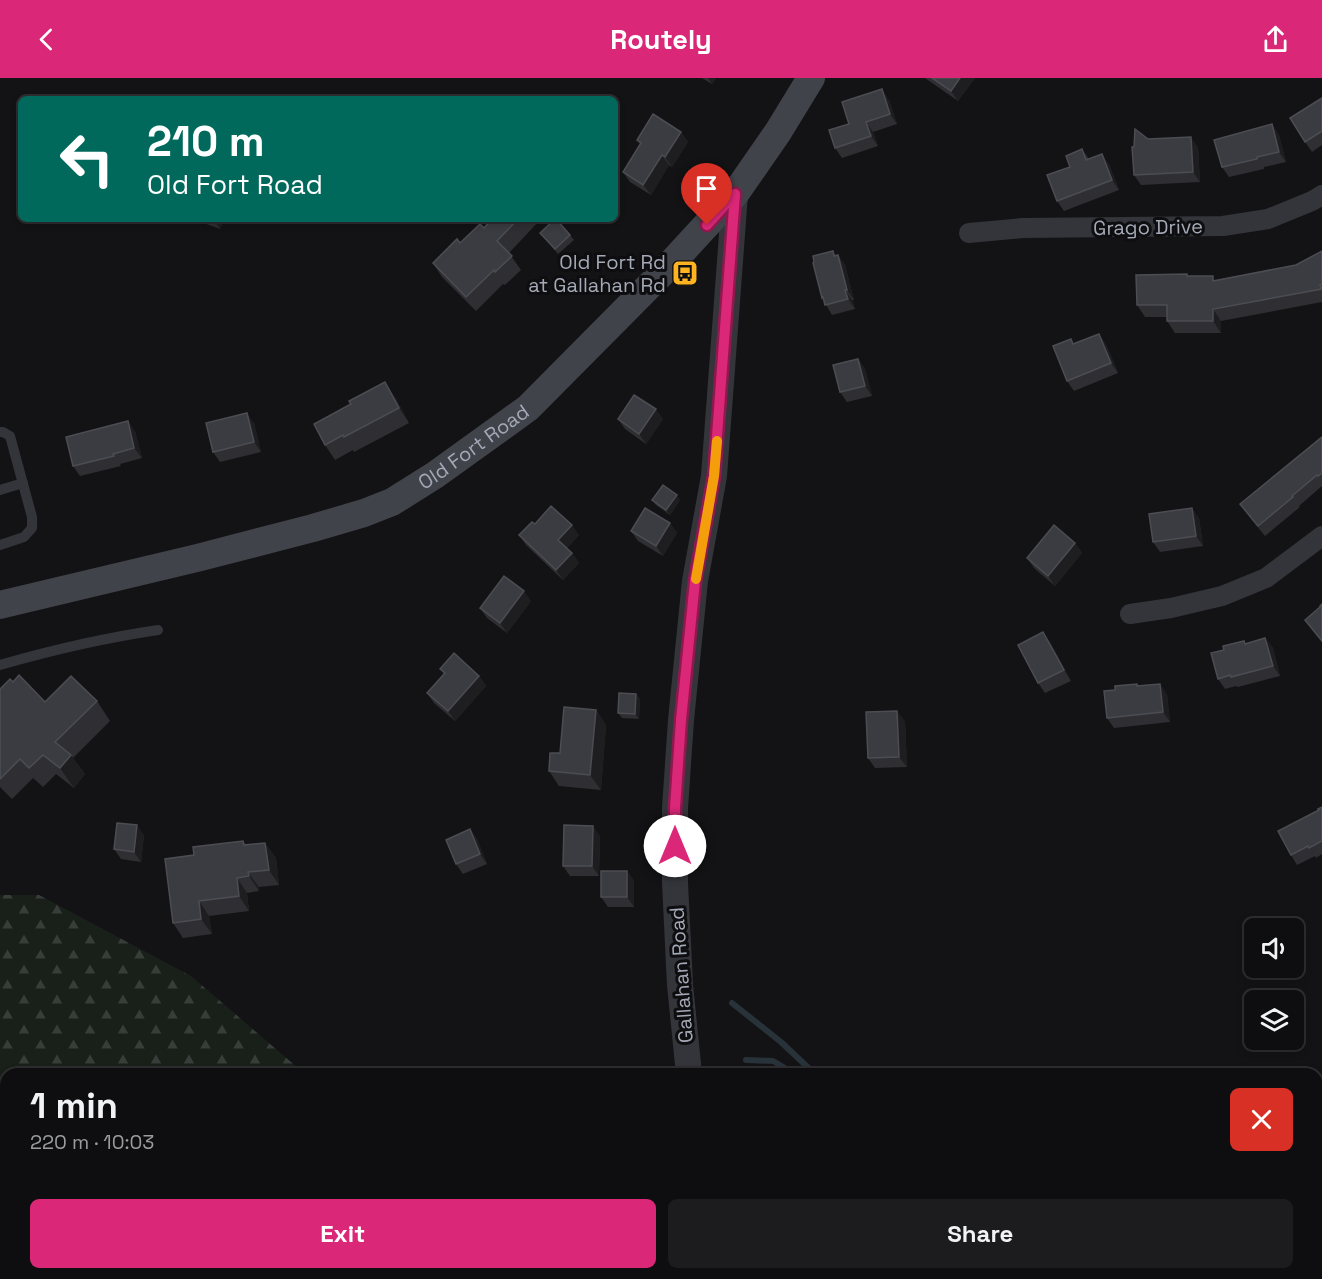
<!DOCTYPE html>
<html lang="en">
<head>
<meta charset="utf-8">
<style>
	:root { --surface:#0e0e10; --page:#1c1c1e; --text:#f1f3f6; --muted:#9b9c9f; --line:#2e2e30; --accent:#db2777 }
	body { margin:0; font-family:"Space Grotesk",sans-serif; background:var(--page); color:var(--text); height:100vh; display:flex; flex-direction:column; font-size:22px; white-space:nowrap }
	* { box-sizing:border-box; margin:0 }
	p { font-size:20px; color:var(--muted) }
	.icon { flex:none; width:33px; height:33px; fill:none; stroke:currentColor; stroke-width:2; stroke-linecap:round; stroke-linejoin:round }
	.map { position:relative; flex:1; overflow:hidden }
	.sheet { position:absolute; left:0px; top:990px; width:1323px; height:212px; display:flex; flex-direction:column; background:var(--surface); border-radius:18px 18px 0 0; box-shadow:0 3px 9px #0003,0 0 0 2px var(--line) }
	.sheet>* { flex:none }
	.guide { position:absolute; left:18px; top:18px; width:600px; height:126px; border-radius:9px; box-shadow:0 3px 9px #0003,0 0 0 2px var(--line); background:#00695c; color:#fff; overflow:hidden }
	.controls { position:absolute; left:1244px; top:840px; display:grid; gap:12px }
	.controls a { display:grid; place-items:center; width:60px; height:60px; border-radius:9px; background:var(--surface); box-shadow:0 3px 9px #0003,0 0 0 2px var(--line); font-size:30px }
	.pin { position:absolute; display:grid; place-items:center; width:51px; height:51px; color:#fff; margin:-62px -26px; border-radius:50% 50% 50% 0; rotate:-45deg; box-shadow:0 0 6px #0007 }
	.pin .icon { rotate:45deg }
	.me { position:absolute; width:66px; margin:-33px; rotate:0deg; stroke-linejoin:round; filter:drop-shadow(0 0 4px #0008) }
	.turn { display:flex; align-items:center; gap:21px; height:126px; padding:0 30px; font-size:27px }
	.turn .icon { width:78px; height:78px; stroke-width:2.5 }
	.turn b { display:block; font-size:42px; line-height:51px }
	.round { display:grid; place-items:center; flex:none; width:63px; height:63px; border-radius:9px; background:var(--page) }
	.overview { display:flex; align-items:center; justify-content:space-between; height:102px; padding:0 30px }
	h1 { font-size:36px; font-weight:800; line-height:45px }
	.cta { display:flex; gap:12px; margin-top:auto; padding:12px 30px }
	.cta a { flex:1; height:69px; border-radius:9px; background:var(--accent); color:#fff; font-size:24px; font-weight:800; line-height:69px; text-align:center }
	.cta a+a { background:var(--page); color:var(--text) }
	header { display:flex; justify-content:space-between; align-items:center; height:78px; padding:0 30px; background:var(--accent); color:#fff; font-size:27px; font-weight:800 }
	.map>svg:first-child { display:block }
	.grass { fill:url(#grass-dots) }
	.forest { fill:url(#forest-firs) }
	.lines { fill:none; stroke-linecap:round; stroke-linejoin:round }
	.stream { stroke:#283239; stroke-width:6 }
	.service { stroke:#33353a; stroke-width:10 }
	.minor { stroke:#33353a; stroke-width:20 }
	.tertiary { stroke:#33353a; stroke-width:26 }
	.secondary { stroke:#41434a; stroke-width:28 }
	.wall { fill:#2f2f33 }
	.shaded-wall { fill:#1e1e21 }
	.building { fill:#3b3c41; stroke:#4c4d53; stroke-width:1.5 }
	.route-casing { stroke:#8e194d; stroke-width:15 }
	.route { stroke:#db2777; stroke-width:10 }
	.slow { stroke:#f59e0b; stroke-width:10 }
	.labels { text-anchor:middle; stroke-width:6; stroke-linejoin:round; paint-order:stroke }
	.street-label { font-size:20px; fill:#a3a9b6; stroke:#0e0e10 }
	.poi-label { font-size:20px; fill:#a3a9b6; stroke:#0e0e10; text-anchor:end }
</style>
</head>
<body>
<header><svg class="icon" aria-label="back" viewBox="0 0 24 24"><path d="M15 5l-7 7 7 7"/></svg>Routely<svg class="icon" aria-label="share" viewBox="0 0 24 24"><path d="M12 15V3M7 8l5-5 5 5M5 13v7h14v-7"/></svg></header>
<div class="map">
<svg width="1322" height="1201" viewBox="0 0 1322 1201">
	<defs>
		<pattern id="grass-dots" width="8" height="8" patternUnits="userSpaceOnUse" patternTransform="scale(1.5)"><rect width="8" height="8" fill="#19201a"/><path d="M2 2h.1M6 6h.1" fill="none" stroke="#373e39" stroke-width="1.8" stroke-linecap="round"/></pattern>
		<pattern id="forest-firs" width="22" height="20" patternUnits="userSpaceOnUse" patternTransform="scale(1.5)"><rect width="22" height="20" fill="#19201a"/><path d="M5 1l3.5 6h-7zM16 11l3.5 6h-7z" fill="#373e39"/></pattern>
	</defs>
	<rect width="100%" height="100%" fill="#131315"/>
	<g class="grass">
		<path d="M1322,1150V1201H1271L1277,1196H1317V1155Z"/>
		<path d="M705,1196H976L980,1201H704Z"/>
	</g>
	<path class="forest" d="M0,817H39L191,898L305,996H6V1196H537L543,1201H0Z"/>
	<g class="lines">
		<g class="stream">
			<path d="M732,925L781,964L815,996"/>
			<path d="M746,982L773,983L795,996"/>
		</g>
		<g class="service">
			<path d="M0,354H3L10,358L32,439V450L24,459L0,467"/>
			<path d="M0,412L23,405"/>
			<path d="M0,587C52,572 104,560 158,552"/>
			<path d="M952,1196L954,1201"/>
		</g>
		<g class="minor">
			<path d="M969,155L1023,150L1223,148L1268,141L1312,123L1322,117"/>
			<path d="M1130,536L1171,530L1222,518L1266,500L1322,458"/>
		</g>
		<g class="tertiary">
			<path d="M689,996L680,907L675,805V730L681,642L695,503L714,398L735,116"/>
			<path d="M663,1201L665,1196"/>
		</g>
		<path class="secondary" id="s1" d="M0,527L197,480L313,450L364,435L392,424L435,397L528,330L665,192L735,116L778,54L811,0"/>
	</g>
	<g class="wall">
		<path d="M702,0H716L712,6Z"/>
		<path d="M925,0H975L958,23Z"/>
		<path d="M1322,20V67L1312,74L1305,64Z"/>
		<path d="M889,22L897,46L873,54L878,68L842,80L835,70L849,46Z"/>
		<path d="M1272,46L1279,57L1286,84L1264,89V91L1229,99L1222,89Z"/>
		<path d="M681,54L688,64L672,89L669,87L651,117L630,104L623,94L640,66L637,62Z"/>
		<path d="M1148,61L1198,69L1200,104L1141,107L1134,97V69Z"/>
		<path d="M1082,71L1089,81L1109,86L1119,112L1064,133L1057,123L1070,89Z"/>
		<path d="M193,141H224L220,151Z"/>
		<path d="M492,141H541L509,175L521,192L505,207L503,206L476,233L442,199L433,185L484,150Z"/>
		<path d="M540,155L570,157L574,162L558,176Z"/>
		<path d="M833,173L836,177H838L845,187L854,222H852L855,231L832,237L822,220Z"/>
		<path d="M1322,173V224L1221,243V255H1175L1167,243V239H1145L1137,227L1188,198L1216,202L1296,187Z"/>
		<path d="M1074,266H1106L1118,295L1074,313L1067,303Z"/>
		<path d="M858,281L865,291L872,318L847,324L840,314Z"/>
		<path d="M395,319L409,345L354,374L353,372L335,382L325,367Z"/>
		<path d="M618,341H663L646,366L625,351Z"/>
		<path d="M254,345L261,374L220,384L213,374Z"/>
		<path d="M135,353L142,380L120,386L121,388L80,398L73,388Z"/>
		<path d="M1322,359V408L1299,428L1300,429L1265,458L1247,436L1240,426Z"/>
		<path d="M652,422H680L670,437L656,427Z"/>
		<path d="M1199,440L1203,468L1160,474L1153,464Z"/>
		<path d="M670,445L677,455L663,478L638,463L631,453Z"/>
		<path d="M535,446L579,457L567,470L572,475L579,485L563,502L526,467L519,457Z"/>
		<path d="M1075,465L1082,475L1055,508L1034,490L1027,480Z"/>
		<path d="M531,523L507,555L487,540L480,530Z"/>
		<path d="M1265,560L1273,570L1280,598L1238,609L1236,608L1225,611L1218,601L1224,572L1244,563L1246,566Z"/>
		<path d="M1050,564L1071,603L1045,615L1038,605Z"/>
		<path d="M440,591L479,598L486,608L455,643L434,625L427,615L444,596Z"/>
		<path d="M13,604L45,624L97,623L110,643L73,680L85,696L74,710L56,696L43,709L33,700L12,721L0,709V611Z"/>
		<path d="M1137,606L1138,608L1167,616L1170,644L1114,650L1107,640L1115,612Z"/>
		<path d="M636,616L640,621L639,641L622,640L618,635Z"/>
		<path d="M596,632L606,647L601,712L559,708L549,693L560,675Z"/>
		<path d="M905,643L907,689L875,690L868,680Z"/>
		<path d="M1322,729V776L1316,780L1315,778L1297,787L1291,777Z"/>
		<path d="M470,751L477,761L487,786L463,796L456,786Z"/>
		<path d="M144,757L141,784L121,781L114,771Z"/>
		<path d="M600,758L599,798H570L563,788Z"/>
		<path d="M243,763L246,767L265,765L276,780L279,807L259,809V813L247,815L249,833L209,838L212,856L183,860L173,845L194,777Z"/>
		<path d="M627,793L634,803V829H608L601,819Z"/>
	</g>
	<g class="shaded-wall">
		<path d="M708,0H716L712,6Z"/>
		<path d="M960,0H975L958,23L951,13Z"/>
		<path d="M882,11L889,22L897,46L890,36Z"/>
		<path d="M866,44L873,54L878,68L871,58Z"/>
		<path d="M1272,46L1279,57L1286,84L1279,74Z"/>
		<path d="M681,54L688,64L672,89L665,79Z"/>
		<path d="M1191,59L1198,69L1200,104L1193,94Z"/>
		<path d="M1102,76L1109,86L1119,112L1112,102Z"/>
		<path d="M662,77L669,87L651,117L643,107Z"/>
		<path d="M213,141H224L220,151Z"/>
		<path d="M833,173L839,180L838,177L845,187L854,222L847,212Z"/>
		<path d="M845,212L852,222L855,231L848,221Z"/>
		<path d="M1213,231L1221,243V255L1213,243Z"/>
		<path d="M1099,256L1106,266L1118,295L1111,285Z"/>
		<path d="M858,281L865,291L872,318L865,308Z"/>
		<path d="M385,304L395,319L409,345L399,330Z"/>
		<path d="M656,331L663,341L646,366L639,356Z"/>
		<path d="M247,335L254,345L261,374L254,364Z"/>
		<path d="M128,343L135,353L142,380L134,370Z"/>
		<path d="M677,417L680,422L670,437L666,432Z"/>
		<path d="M1192,430L1199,440L1203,468L1196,458Z"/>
		<path d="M670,445L677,455L663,478L656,468Z"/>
		<path d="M572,447L579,457L566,472L558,462Z"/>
		<path d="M1075,465L1082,475L1055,508L1048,498Z"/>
		<path d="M572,475L579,485L563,502L556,492Z"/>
		<path d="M524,513L531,523L507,555L500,545Z"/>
		<path d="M1043,554L1050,564L1071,603L1064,592Z"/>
		<path d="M1265,560L1273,570L1280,598L1273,588Z"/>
		<path d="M479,598L486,608L455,643L448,633Z"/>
		<path d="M1160,606L1167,616L1170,644L1163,634Z"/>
		<path d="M636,616L640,621L639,641L635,636Z"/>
		<path d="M596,632L606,647L601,712L590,697Z"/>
		<path d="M897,633L905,643L907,689L899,679Z"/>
		<path d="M71,677L85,696L74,710L60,690Z"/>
		<path d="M137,747L144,757L141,784L134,774Z"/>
		<path d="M593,748L600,758L599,798L592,788Z"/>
		<path d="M470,751L477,761L487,786L480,776Z"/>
		<path d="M265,765L276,780L279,807L269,792Z"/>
		<path d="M627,793L634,803V829L627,819Z"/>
		<path d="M248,794L259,809V813L249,798Z"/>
		<path d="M237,800L247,815L249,833L239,818Z"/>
		<path d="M199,823L209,838L212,856L201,841Z"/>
	</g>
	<g class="building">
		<path d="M932,0H960L951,13Z"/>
		<path d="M882,11L890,36L866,44L871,58L835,70L829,52L849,46L842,24Z"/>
		<path d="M1322,20V53L1305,64L1290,40Z"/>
		<path d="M653,36L681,54L665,79L662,77L643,107L623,94L641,65L637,62Z"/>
		<path d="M1272,46L1279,74L1257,79V81L1222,89L1214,62Z"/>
		<path d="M1135,51L1148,61L1191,59L1193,94L1134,97L1132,69H1134Z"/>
		<path d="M1082,71L1086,82L1102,76L1112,102L1057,123L1047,97L1070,89L1066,78Z"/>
		<path d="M492,141H518L497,163L512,178L495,194L494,192L466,219L433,185L457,161L460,165L480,146L484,150Z"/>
		<path d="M555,141H556L570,157L555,171L540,155Z"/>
		<path d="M833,173L834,178L838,177L847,212H845L848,221L825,227L823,219L822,220L813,185L814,184L813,178Z"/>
		<path d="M1322,173V206L1320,207L1322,211L1213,231V243H1167V227H1137L1136,197L1187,196V198H1213V203L1296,187Z"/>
		<path d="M1099,256L1111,285L1067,303L1053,268L1071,261L1073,266Z"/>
		<path d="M858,281L865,308L840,314L833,287Z"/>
		<path d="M385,304L399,330L344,359L343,357L325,367L314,346L351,326L349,323Z"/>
		<path d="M634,317L656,331L639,356L618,341Z"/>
		<path d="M247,335L254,364L213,374L206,345Z"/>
		<path d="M128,343L134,370L113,376L114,378L73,388L66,359Z"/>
		<path d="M1322,359V395L1318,398L1317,397L1292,418L1293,419L1258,448L1240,426Z"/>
		<path d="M663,407L677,417L666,432L652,422Z"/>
		<path d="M551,428L572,447L558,462L572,475L556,492L519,457L532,444L535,446Z"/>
		<path d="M645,430L670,445L656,468L631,453Z"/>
		<path d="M1192,430L1196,458L1153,464L1149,436Z"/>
		<path d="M1054,447L1075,465L1048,498L1027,480Z"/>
		<path d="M504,498L524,513L500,545L480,530Z"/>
		<path d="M1322,526V563L1305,542L1320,529V528Z"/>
		<path d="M1043,554L1064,592L1038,605L1018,567Z"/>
		<path d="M1265,560L1273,588L1231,599L1230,597L1218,601L1211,575L1224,572L1223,568L1244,563L1245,566Z"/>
		<path d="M454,575L479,598L448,633L427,615L445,595L440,591Z"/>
		<path d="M19,597L45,624L71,598L97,623L55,664L71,677L60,690L43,677L29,690L20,681L0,701V611L10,601L13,604Z"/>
		<path d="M1137,606V608L1160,606L1163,634L1107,640L1104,613L1115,612V608Z"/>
		<path d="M619,615L636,616L635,636L618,635Z"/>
		<path d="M564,629L596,632L590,697L549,693L550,675H560Z"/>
		<path d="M897,633L899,679L868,680L866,634Z"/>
		<path d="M1322,729V763L1309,770L1308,768L1291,777L1278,753L1319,732L1318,731Z"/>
		<path d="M117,745L137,747L134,774L114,771Z"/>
		<path d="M564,747L593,748L592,788H563Z"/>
		<path d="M470,751L480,776L456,786L446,762Z"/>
		<path d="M243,763L244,767L265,765L269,792L248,794L249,798L237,800L239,818L199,823L201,841L173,845L165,781L194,777L193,769Z"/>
		<rect x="601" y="793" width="26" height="26"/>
	</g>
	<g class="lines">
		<g class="route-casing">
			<path id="route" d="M675,768V730L681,642L695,503L714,398L735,116L707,147"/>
		</g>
		<use href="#route" class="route"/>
		<path class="slow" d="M696,501L714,398L717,363"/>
	</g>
	<defs>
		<g id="bus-square" transform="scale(1.35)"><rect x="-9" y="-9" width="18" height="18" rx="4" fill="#ffb420" stroke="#0e0e10"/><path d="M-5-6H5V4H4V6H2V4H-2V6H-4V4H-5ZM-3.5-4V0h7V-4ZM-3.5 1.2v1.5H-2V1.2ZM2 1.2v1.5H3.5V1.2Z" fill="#111"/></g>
	</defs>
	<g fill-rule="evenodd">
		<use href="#bus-square" x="685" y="195"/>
	</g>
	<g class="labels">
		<g class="street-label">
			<text transform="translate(1148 149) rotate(-1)" y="7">Grago Drive</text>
			<text dy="7" stroke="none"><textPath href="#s1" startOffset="504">Old Fort Road</textPath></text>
			<text transform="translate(681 897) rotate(-94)" y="7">Gallahan Road</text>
		</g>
		<g class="poi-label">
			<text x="666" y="191">Old Fort Rd<tspan x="666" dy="23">at Gallahan Rd</tspan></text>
		</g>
	</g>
</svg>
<div class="controls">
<a><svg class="icon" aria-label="sound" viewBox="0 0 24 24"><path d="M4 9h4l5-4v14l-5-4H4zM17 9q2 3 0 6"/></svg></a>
<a><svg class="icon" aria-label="layers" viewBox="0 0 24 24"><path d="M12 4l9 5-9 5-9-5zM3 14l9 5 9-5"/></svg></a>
</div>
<div class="pin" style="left:707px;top:147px;background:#d93025"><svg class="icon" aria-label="arrive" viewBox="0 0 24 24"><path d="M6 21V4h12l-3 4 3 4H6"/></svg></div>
<svg class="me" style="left:675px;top:768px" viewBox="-20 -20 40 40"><circle r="19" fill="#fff"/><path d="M0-13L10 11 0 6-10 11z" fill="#db2777"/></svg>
<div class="guide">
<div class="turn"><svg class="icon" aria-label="left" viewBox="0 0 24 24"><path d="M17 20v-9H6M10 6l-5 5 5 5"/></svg><div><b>210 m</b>Old Fort Road</div></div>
</div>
<section class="sheet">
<div class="overview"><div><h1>1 min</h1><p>220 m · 10:03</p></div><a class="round" style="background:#d93025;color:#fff"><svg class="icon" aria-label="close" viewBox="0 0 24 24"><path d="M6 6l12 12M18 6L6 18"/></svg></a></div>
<div class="cta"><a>Exit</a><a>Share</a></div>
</section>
</div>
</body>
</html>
